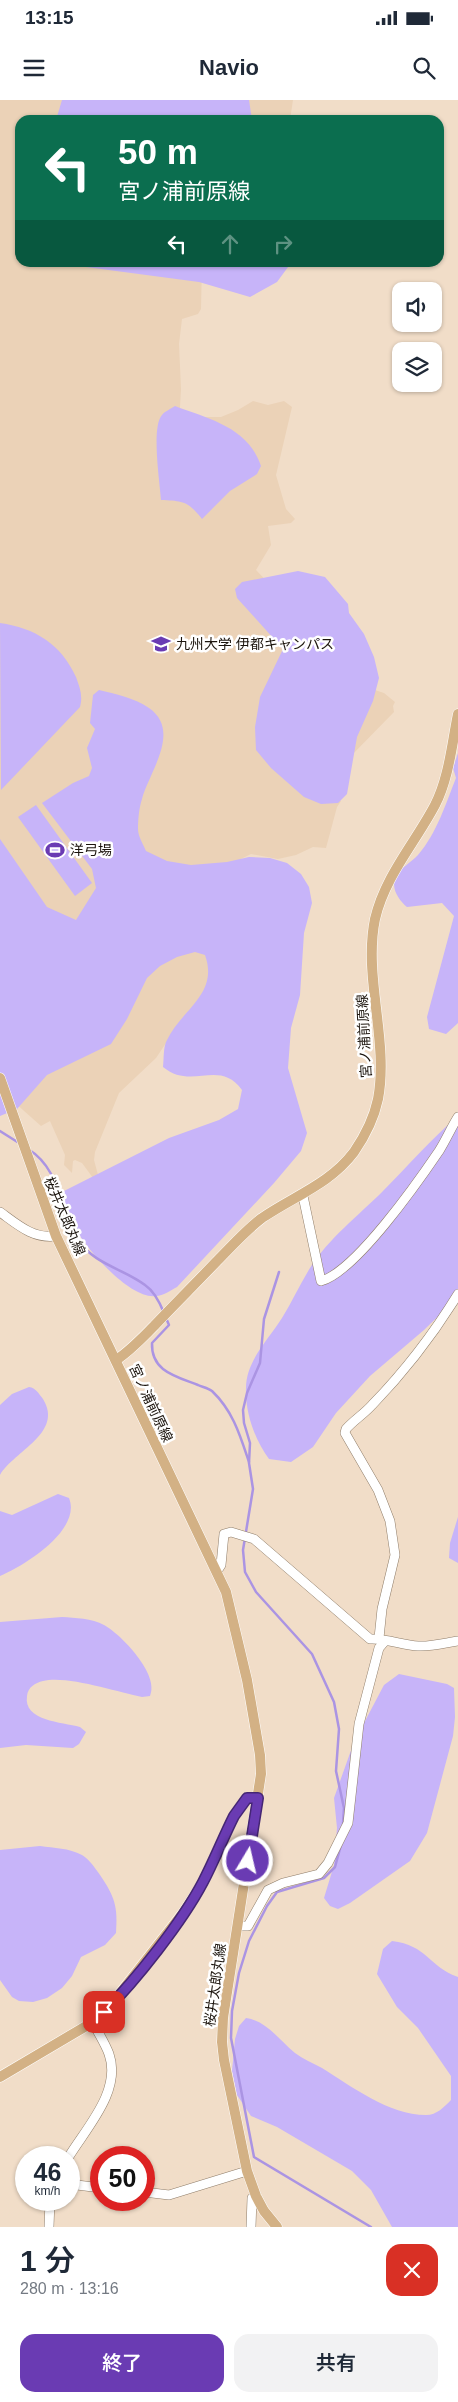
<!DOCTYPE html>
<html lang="ja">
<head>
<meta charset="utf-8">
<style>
	:root { --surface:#fff; --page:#f2f2f3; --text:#1f2937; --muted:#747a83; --accent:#6a3bb3 }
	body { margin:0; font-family:Arial,"Noto Sans JP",sans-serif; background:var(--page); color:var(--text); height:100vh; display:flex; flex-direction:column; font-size:19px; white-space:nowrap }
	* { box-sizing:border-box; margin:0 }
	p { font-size:16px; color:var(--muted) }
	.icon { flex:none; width:28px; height:28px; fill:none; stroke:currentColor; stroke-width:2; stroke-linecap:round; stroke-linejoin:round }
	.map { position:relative; height:2127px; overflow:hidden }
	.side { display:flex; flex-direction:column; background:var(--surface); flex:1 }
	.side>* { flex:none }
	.guide { position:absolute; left:15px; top:15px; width:429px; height:152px; border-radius:15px; box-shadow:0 1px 4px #0004; background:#0b6e4f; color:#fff; overflow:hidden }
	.controls { position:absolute; left:392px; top:182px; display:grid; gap:10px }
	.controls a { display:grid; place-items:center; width:50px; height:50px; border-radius:10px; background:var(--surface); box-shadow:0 1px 4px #0004; font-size:25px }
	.speed { position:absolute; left:15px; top:2046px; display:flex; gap:10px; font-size:25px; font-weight:700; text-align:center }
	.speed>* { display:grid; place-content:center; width:65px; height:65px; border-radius:50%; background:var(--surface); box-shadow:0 1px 4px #0004; line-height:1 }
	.speed small { font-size:12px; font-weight:400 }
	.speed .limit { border:8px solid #d22; background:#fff; color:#111 }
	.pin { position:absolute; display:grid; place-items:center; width:42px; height:42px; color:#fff; margin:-21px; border-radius:10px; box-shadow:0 2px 8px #0006 }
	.me { position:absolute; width:55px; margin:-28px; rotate:9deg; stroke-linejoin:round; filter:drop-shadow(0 0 4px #0008) }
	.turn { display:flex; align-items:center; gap:18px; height:105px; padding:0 20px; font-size:22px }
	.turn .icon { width:65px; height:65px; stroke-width:2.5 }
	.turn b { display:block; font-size:35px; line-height:42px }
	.lanes { display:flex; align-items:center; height:48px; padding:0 20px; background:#0003; justify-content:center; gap:25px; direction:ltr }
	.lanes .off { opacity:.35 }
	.round { display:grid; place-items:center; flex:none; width:52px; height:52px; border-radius:15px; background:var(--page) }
	.summary { display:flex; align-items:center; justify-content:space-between; height:85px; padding:0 20px }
	h1 { font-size:30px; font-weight:600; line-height:38px }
	.cta { display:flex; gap:10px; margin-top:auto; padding:10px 20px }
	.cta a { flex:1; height:58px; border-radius:15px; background:var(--accent); color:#fff; font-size:20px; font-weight:600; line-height:58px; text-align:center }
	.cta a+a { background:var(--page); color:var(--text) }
	.status { display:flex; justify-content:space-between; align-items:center; height:35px; padding:0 25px; background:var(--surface); direction:ltr }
	.status svg { height:14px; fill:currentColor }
	header { display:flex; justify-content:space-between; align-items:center; height:65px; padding:0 20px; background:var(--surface); font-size:22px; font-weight:600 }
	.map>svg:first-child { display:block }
	.built { fill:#ebd2b7 }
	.green { fill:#c7b4f9 }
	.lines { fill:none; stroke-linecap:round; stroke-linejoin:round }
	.stream { stroke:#ab94e3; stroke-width:2.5 }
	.minor-casing { stroke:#8f7d69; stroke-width:10 }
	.major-casing { stroke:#fff; stroke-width:11 }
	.minor { stroke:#fff; stroke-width:9 }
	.major { stroke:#d3b185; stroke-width:10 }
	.route-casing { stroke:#452674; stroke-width:12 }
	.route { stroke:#6a3bb3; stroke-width:9 }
	.labels { text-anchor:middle; stroke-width:5; stroke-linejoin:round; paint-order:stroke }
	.poi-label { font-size:14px; fill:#1b140d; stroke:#fff; text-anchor:start }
	.street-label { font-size:14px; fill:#1b140d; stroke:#fff }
</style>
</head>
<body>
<div class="status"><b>13:15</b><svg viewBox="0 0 49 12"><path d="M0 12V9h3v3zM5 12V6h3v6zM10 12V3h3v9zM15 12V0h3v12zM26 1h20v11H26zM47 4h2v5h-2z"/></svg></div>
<header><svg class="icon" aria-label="menu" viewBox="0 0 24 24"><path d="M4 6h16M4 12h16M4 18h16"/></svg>Navio<svg class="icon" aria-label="search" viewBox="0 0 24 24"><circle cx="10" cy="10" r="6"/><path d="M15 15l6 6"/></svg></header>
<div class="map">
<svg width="458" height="2127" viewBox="0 0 458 2127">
	<rect width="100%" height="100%" fill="#f1ddc8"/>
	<path class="built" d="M0,0H293L290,20H20V162L202,163L201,209L198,214L182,219L179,244L181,289L179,324L197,327L203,317H221L238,310L253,301L268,305L284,301L292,307L276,375L286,409L295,419L291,423L268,426L271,445L256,470L369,588L384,593L395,602L393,606L394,612L349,658L336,698L341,701L337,707L326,748L313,747L296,755L278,759L251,754L213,773L247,830L179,935L166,943L156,958L119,993L95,1052L94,1060L98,1075L96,1082L82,1063L75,1060L73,1061L72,1073L64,1065L65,1055L50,1021L41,1026L14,1002L0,956Z"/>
	<g class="green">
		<path d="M62,0H249L252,20H56Z"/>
		<path d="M76,163H291L277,182L250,197L199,182L86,167Z"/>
		<path d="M175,306C209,319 248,327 261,366L257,374L230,391L202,419C188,401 183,401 161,400C160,383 151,327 162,315C165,311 171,309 175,306Z"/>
		<path d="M298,471L325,477L348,504L349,513L364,534L374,557L379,578L373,601L357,637L347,694L338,703L321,704L304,697L271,668L256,650L255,627L260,597L283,549L237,498L235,489L242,482Z"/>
		<path d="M0,523C35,528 61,544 76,577C80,588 83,596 80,607L1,690Z"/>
		<path d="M99,590C115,594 135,598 149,608C182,631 149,672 142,699C139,708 138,720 138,729C138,736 143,744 146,751L167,761L191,765L227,762L249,757L270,758L287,763L301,774L309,787L312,803L304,833L300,895L291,928L288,968L307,1033L301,1051L274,1083L177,1187C171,1190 163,1196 156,1196C127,1200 77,1138 66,1113C63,1106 63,1099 64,1091L169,1038L219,1020L238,1009L242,990C219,958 192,991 163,967C164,959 163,947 167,940C182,909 219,894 205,855L195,852L177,857L160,866L147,878L127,919L111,944L47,975L17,1009L0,1016V739L47,807L76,820L96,788L92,769L42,703L73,683L89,676L92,668L87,648L95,629L90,623L93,595Z"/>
		<path d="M458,653V923L446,934L429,929L427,917L454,816L442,803L407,807C399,800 390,788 396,776C400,768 412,762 418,755C437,733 446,703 456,678L453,668Z"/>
		<path d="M36,705L92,783L75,796L18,717Z"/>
		<path d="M458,1016V1197L424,1230L370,1276L336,1313L313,1347L291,1362L269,1359C255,1340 245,1313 246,1288C246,1261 268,1240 282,1218C292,1202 300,1184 310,1168C329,1138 358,1116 383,1091C408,1066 431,1039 458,1016Z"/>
		<path d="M29,1287C36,1288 39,1294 43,1299C64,1333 14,1351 0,1375V1305L12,1294Z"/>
		<path d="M58,1394L69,1398C82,1430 24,1466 0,1476V1411L12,1415Z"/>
		<path d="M458,1417V1463L449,1458L450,1443Z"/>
		<path d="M62,1517C75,1518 92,1518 104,1525C122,1535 160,1575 150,1596L142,1597C117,1592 67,1575 43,1581C35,1583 28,1587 27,1596C23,1621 62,1622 80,1627L86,1632L79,1644L73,1648L26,1645L0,1648V1522Z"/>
		<path d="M399,1574L447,1584L454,1588L455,1617L453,1636L427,1733L410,1761L350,1803L338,1809L330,1806L324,1798L334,1765L337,1728L334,1698L354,1642L384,1585Z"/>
		<path d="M40,1746C54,1748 69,1748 82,1755C90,1760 95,1768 100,1775C115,1797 118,1807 116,1833L105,1845L81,1857L72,1876L62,1888L47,1898L33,1902L19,1901L12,1897L0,1880V1750Z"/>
		<path d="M392,1841C427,1845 429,1867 458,1877V2127H392L371,2090L352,2071L277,2027L251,2016L237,1995L232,1971L235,1939L239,1926L246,1918C267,1921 279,1940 295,1953C303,1959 313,1963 322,1968C351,1986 389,2015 426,2015C437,2015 444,2007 451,2000V1976L418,1928L397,1907L377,1874L383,1849Z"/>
	</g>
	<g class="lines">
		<g class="stream">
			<path d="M0,1031L19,1043"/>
			<path d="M28,1049C61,1069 60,1111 79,1141C94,1164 124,1169 145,1185C154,1191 160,1203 164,1213"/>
			<path d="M279,1172L264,1219L260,1263L247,1293L243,1310L244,1323L250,1343L249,1363L253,1389L243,1450L245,1472L256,1492L312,1554L334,1602L339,1629L336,1671L344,1708L343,1724"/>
			<path d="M166,1218L169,1225L152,1243C151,1271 175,1276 198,1285C202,1287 208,1288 212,1291C233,1311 240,1335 249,1362"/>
			<path d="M341,1745L335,1767L324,1778L277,1792L267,1806L249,1841L239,1873L232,1911L231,1938L254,2057L371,2127"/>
		</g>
		<g class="minor-casing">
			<g id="minor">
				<path d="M303,1096L321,1181C355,1172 418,1082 439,1051C446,1040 451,1028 458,1017"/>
				<path d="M0,1112C18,1125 33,1139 56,1136"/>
				<path d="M217,1471L221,1465L224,1434L231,1432L254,1439L370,1539C384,1538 403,1545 418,1546C430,1547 445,1543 458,1541"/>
				<path d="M379,1538L382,1509L395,1455L390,1421L378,1390L345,1333L346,1329C354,1320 364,1314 372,1305C404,1272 434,1233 458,1194"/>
				<path d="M238,1826H248L268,1790L283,1783L319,1774L328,1763L348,1723L359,1624L379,1548L385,1541"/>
				<path d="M68,2058C86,2028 122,1991 109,1954C105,1943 98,1933 93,1922"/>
				<path d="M69,2084L101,2088"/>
				<path d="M144,2092L169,2095L247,2071"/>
				<path d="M49,2127L50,2100"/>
				<path d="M251,2127L252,2098L256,2096"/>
			</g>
		</g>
		<g class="major-casing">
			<g id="major">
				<path d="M0,978L56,1136L226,1492L247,1580L260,1655L261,1674L223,1918L222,1942L224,1960L247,2071L256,2096L264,2111L277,2127"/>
				<path d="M116,1260C130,1251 142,1238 154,1226C175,1204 196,1183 217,1161C231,1147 246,1130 262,1118C294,1096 330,1084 354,1052C365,1036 374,1018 378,999C389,941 363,877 375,819C385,776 415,743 435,705C449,678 452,643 458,614"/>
				<path d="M0,1977L93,1922L114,1901L183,1813L203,1783L234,1716L247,1698H258"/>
			</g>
		</g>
		<use href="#minor" class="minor"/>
		<use href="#major" class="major"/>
	</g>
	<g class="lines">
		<g class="route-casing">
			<path id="route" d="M104,1912C136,1880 182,1822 203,1782C214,1761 223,1738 234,1716L247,1698H258L248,1761"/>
		</g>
		<use href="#route" class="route"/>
	</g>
	<defs>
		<g id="university-bare" transform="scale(1.5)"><path d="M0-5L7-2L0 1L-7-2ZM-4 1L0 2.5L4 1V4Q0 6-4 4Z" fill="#6a3bb3" stroke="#fff" stroke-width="2.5" paint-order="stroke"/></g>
		<g id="stadium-bare" transform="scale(1.5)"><path d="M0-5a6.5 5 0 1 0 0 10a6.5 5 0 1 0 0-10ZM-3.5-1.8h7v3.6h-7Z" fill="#6a3bb3" stroke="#fff" stroke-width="2.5" paint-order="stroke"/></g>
	</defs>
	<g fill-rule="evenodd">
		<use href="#university-bare" x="161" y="544"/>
		<use href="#stadium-bare" x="55" y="750"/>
	</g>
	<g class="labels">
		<g class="poi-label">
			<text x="176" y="549">九州大学 伊都キャンパス</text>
			<text x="70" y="755">洋弓場</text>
		</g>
		<g class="street-label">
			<text transform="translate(364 936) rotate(-93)" y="5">宮ノ浦前原線</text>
			<text transform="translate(65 1116) rotate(67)" y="5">桜井太郎丸線</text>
			<text transform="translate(151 1303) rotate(65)" y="5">宮ノ浦前原線</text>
			<text transform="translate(215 1885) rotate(-82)" y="5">桜井太郎丸線</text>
		</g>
	</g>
</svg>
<div class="controls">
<a><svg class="icon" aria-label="sound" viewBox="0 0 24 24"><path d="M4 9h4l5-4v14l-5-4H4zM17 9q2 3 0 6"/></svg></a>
<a><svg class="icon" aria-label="layers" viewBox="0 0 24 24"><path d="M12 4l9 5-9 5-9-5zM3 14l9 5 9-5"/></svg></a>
</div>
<div class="speed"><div>46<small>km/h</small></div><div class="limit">50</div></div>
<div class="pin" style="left:104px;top:1912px;background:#d93025"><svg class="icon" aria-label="arrive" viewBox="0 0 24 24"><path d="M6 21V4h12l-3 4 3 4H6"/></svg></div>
<svg class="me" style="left:248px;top:1761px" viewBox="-20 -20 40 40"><circle r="17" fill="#6a3bb3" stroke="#fff" stroke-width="3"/><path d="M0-11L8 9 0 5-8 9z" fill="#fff"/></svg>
<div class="guide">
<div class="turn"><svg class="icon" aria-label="left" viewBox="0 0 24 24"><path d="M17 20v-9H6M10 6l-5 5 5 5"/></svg><div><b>50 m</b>宮ノ浦前原線</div></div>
<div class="lanes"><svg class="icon" aria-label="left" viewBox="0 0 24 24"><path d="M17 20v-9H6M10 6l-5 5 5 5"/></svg><svg class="icon off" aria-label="ahead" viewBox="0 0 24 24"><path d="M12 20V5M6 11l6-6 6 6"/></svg><svg class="icon off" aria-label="right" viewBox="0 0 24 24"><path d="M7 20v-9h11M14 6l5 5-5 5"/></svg></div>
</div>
</div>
<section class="side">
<div class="summary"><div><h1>1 分</h1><p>280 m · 13:16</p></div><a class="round" style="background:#d93025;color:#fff"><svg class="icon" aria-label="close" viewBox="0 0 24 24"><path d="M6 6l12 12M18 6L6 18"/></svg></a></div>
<div class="cta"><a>終了</a><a>共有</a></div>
</section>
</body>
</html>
